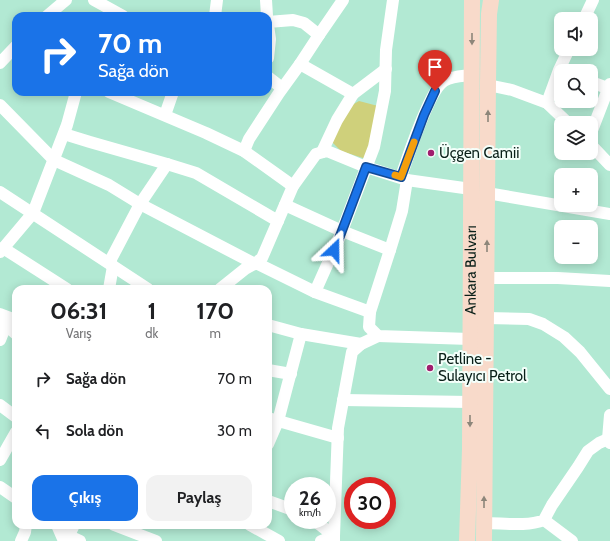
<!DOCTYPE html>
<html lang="tr">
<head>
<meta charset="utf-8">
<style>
	:root { --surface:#fff; --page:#f2f2f2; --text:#202124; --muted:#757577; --accent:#1a73e8 }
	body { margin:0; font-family:Cabin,sans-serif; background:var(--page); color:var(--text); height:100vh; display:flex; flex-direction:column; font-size:15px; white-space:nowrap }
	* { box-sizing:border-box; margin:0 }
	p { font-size:13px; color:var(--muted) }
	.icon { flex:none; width:22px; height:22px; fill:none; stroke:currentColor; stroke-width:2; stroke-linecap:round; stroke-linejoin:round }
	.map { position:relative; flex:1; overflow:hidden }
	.panel { position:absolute; left:12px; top:285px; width:260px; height:244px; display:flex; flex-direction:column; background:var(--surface); border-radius:12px; box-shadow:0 2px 10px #0003 }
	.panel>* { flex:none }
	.top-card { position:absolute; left:12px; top:12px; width:260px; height:84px; border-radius:12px; box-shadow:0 2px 10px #0003; background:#1a73e8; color:#fff; overflow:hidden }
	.buttons { position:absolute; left:554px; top:12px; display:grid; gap:8px }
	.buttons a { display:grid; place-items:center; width:44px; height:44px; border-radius:8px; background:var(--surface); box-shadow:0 2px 10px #0003; font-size:20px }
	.speed { position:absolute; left:284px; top:477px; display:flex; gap:8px; font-size:20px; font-weight:700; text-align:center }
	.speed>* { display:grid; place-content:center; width:52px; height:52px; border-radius:50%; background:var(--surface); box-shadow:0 2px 10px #0003; line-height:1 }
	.speed small { font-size:10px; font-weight:400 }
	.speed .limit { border:6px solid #d22; background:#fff; color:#111 }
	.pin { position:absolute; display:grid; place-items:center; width:34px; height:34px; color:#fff; margin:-41px -17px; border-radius:50% 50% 50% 0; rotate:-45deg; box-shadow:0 0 4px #0007 }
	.pin .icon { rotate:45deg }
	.me { position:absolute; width:44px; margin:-22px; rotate:23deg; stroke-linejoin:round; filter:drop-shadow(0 0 3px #0008) }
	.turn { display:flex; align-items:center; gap:14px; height:84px; padding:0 20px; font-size:18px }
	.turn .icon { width:52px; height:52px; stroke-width:2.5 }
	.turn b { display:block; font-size:28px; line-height:34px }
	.eta { display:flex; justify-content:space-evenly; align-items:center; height:68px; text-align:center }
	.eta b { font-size:24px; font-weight:700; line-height:28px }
	.action { display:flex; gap:8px; margin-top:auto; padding:8px 20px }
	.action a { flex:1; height:46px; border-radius:12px; background:var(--accent); color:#fff; font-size:16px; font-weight:700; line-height:46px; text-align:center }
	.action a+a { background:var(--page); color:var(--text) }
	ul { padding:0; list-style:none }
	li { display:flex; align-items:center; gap:12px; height:52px; padding:0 20px }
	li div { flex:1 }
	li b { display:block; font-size:15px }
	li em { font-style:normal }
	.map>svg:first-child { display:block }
	.green { fill:#cfd07b }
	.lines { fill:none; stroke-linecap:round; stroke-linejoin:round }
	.minor { stroke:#fff; stroke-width:12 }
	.major { stroke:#f8daca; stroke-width:16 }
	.oneway { fill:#8d867a }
	.route-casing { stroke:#114b97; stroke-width:10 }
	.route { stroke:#1a73e8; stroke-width:7 }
	.slow { stroke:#f59e0b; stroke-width:7 }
	.poi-dot { fill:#a01e6e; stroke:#f4fffa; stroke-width:1.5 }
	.labels { text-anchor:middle; stroke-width:4; stroke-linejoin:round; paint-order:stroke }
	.poi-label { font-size:15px; fill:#0a2019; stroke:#f4fffa; text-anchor:start }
	.street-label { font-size:15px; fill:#0a2019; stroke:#f4fffa }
</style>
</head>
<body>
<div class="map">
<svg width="610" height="541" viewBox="0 0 610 541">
	<rect width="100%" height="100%" fill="#b2e9d3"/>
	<path class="green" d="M359,101L378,106L366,159L341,151L331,141L352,105Z"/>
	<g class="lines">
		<g class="minor">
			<path d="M94,0L123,16"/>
			<path d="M266,0L267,16"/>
			<path d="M47,16L66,0"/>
			<path d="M215,16L217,0"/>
			<path d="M584,19L593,0"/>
			<path d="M268,22L293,20L304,23L319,35"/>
			<path d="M268,25L270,39L268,58"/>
			<path d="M0,63L16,46"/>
			<path d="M300,64L353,94L337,120L322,152"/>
			<path d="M268,77L282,88"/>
			<path d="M591,82L610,89"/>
			<path d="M488,85L512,90L547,103L568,123"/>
			<path d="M109,92L206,133L244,151L293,186"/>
			<path d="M353,94L386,69"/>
			<path d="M547,103L559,70L569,49"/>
			<path d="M0,105L54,160L109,185L140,204L255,264"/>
			<path d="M165,115L173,92"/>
			<path d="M591,133L610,84"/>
			<path d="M64,134L90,142L167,164L196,173L278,221"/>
			<path d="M591,145L610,165"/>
			<path d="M244,151L249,139L279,93L300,64L319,35L343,0"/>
			<path d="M401,177C407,159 430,89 444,81C452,76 463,76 471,75"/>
			<path d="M407,180L402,211L390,250L370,312L369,327L378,336L470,339"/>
			<path d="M0,192L148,289"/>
			<path d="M487,193L610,214"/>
			<path d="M285,205L342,231L390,250"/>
			<path d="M3,248L67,289"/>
			<path d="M0,252L33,213L67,125L76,92"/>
			<path d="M109,263L140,204L167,164"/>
			<path d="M256,263L315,292L370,312"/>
			<path d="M487,278H558L610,281"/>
			<path d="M109,289L113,266"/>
			<path d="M220,289L245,269L256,263L262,258L293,186L316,154L327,151L366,167L407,180L471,189"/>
			<path d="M315,292L340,236L374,147L385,91L386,50L393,0"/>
			<path d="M0,314L16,320"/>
			<path d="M486,318L529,319L543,324L564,337L580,352L610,389"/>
			<path d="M0,320L16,334"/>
			<path d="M268,325L301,334L361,344"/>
			<path d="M0,340L6,325"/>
			<path d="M268,370L291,374"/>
			<path d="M343,400L470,402"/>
			<path d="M0,405L16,417"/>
			<path d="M610,415L608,439L610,443"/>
			<path d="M268,418L338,438"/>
			<path d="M268,444L278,421L301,334"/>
			<path d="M0,460L16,432"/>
			<path d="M0,487L16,498"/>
			<path d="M268,501L293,510"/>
			<path d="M314,520L334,536V541"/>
			<path d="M544,520L572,541"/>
			<path d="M484,523C504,523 526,527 544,520L552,505L578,467L588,451L599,443L608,439"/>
			<path d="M57,525L64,541"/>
			<path d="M114,525L156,541"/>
			<path d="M250,525L279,541"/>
			<path d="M69,536L80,541"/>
			<path d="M21,541L25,532L26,525"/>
			<path d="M66,541L74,525"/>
			<path d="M321,541L334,536L338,428L352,352L361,344L378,336"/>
		</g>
		<g class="major">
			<path id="s1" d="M467,541L470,449L472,0"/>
			<path d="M484,541L488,82L489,14L491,0"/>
		</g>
	</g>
	<defs><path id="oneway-solid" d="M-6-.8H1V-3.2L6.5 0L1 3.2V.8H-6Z"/></defs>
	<g class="oneway">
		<use href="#oneway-solid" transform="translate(472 39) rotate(90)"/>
		<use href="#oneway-solid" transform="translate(488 116) rotate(-90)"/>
		<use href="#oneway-solid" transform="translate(487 246) rotate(-90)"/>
		<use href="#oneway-solid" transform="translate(470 421) rotate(90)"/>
		<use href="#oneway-solid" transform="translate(484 502) rotate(-90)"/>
	</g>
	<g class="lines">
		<g class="route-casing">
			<path id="route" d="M334,250L340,236L366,167L401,177L424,115L435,91"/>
		</g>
		<use href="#route" class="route"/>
		<path class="slow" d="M395,175L401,177L414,142"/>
	</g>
	<g class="poi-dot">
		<circle cx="431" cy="153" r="4"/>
		<circle cx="430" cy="368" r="4"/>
	</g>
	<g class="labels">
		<g class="poi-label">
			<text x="439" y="158">Üçgen Camii</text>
			<text x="438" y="364">Petline -<tspan x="438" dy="17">Sulayıcı Petrol</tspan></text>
		</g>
		<g class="street-label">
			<text dy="5" stroke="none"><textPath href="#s1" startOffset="271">Ankara Bulvarı</textPath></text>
		</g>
	</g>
</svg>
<div class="buttons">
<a><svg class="icon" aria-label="sound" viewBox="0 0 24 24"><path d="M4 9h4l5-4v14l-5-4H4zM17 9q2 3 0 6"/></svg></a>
<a><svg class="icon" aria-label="search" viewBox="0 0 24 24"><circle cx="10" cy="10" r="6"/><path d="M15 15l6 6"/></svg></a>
<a><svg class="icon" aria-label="layers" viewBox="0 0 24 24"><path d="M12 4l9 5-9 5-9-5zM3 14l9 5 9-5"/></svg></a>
<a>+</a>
<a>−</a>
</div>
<div class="speed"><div>26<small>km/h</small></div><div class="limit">30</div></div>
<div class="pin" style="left:435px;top:91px;background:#d93025"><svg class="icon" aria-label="arrive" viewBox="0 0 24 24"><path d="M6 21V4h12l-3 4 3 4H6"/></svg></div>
<svg class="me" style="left:334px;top:250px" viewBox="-20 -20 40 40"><path d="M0-17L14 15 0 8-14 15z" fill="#1a73e8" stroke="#fff" stroke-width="4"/></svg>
<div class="top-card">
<div class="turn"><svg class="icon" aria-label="right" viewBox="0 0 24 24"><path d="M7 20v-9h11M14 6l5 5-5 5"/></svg><div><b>70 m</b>Sağa dön</div></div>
</div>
<section class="panel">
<div class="eta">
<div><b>06:31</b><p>Varış</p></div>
<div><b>1</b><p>dk</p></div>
<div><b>170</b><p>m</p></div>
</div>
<ul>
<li><svg class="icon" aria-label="right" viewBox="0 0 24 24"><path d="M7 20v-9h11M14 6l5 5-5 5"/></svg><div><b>Sağa dön</b></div><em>70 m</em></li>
<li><svg class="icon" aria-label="left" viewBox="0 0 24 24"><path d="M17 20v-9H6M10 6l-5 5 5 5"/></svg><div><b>Sola dön</b></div><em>30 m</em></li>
</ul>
<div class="action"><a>Çıkış</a><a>Paylaş</a></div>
</section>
</div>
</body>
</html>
